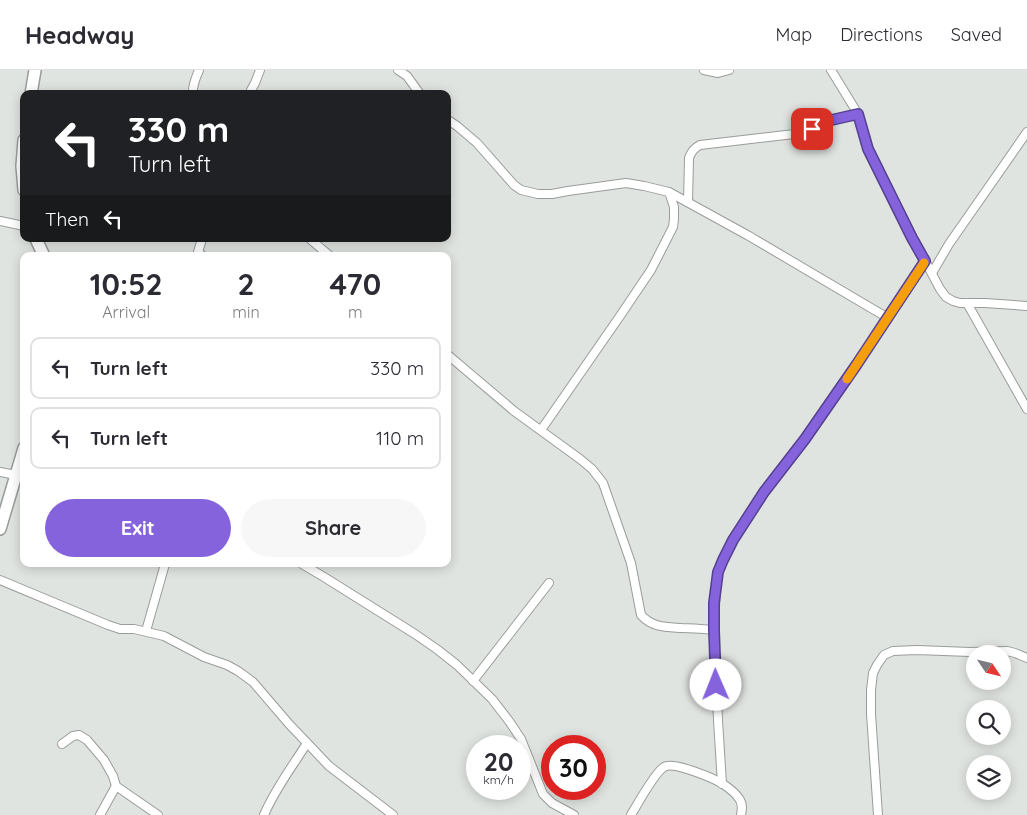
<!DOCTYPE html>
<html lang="en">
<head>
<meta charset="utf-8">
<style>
	:root { --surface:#fff; --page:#f7f7f7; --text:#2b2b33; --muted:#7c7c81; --line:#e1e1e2; --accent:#8563dd }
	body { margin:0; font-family:Quicksand,sans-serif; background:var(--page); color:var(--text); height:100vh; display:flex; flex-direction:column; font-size:19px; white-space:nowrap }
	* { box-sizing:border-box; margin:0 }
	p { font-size:16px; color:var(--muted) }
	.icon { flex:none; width:28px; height:28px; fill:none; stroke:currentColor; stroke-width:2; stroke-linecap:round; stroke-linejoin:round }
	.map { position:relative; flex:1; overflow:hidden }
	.sheet { position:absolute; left:20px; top:182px; width:431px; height:315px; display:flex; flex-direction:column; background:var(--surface); border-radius:10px; box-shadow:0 2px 12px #0003 }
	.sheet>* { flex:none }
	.guide { position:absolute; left:20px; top:20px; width:431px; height:152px; border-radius:10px; box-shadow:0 2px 12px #0003; background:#202124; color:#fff; overflow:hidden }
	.needle { width:32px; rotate:125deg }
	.controls { position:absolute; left:966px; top:575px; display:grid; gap:10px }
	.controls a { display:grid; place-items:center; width:45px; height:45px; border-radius:50%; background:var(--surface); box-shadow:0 2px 12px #0003; font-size:25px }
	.speed { position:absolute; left:466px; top:665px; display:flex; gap:10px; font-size:25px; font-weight:700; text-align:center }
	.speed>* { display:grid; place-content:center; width:65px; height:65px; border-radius:50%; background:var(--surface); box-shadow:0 2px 12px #0003; line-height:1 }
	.speed small { font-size:12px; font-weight:400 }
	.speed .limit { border:8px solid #d22; background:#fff; color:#111 }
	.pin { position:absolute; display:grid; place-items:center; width:42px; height:42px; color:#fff; margin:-21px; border-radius:10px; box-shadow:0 2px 8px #0006 }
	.me { position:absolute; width:55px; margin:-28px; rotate:359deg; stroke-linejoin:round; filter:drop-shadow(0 0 4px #0008) }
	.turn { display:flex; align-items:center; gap:18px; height:105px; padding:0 25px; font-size:22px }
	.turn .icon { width:65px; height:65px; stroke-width:2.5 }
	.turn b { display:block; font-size:35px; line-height:42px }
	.then { display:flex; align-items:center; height:48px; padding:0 25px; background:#0003; gap:10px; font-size:19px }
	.eta { display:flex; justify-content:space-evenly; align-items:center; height:85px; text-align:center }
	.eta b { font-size:30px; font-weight:700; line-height:35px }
	.primary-button { display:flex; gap:10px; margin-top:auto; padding:10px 25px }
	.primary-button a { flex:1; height:58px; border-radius:30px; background:var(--accent); color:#fff; font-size:20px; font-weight:700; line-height:58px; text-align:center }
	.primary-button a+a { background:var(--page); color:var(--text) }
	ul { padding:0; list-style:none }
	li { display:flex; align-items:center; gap:15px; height:62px; margin:0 10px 8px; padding:0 15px; border:2px solid var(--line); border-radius:10px }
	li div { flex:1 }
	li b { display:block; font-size:19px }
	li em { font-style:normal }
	header { display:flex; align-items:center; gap:30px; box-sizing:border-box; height:70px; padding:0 25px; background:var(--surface); border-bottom:1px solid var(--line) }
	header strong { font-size:24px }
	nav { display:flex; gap:28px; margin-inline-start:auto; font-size:18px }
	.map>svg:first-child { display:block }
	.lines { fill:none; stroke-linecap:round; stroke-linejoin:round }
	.street-casing { stroke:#999d99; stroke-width:10 }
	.secondary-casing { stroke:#999d99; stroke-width:14 }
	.street { stroke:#fff; stroke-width:8 }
	.secondary { stroke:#fff; stroke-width:11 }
	.route-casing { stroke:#564090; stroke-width:12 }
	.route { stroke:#8563dd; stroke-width:9 }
	.slow { stroke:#f59e0b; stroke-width:9 }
</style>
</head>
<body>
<header>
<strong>Headway</strong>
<nav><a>Map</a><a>Directions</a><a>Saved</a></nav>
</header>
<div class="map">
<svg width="1027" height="745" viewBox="0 0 1027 745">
	<rect width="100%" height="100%" fill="#e0e4e0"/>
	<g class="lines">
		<g class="street-casing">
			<g id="street">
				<path d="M398,0L407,6L420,24"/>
				<path d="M704,0L718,3L729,0"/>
				<path d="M831,0L858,44L868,79L876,95L913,168L940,219L946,227L953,231L960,233H985L1027,236"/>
				<path d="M193,24C192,15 196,8 199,0"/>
				<path d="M249,24L255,13L260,0"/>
				<path d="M448,50L457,56L477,73L514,115L521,120L538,124H552L568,121L626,113L644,116L669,122L749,166L888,248"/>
				<path d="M688,132L689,88C691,82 694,78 700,75L803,63L827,51L858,44"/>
				<path d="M0,151L24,156"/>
				<path d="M202,169L198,182L203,186"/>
				<path d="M310,169L330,186"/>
				<path d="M932,203L949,174L1027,62"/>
				<path d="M967,233L1027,339"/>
				<path d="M448,285L514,341L580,389L592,399L603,413L631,493L641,545C653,558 666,557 682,558C692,558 703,559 714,560"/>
				<path d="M541,360L620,246L651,200L673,157L674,149V137L669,122"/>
				<path d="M0,402L16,405"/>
				<path d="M302,494L324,507L415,564L438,580L457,595L492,629L509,651L521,669L543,724L552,733L574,745"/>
				<path d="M0,510L108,555L120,559H134L164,566L204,587L227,595L238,601L253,612L289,654L329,696L393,745"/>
				<path d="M146,561L165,494"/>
				<path d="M473,611L549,513"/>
				<path d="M62,674L73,666L79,665L87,670L104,690L113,706L116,716L158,745"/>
				<path d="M722,714L718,650L714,560L716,515L718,502L723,490L733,470L764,422L805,369L857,294L925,191"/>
				<path d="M100,745L116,716"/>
				<path d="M264,745C275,719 292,697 307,673"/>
				<path d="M631,745C637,735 655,702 664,697C673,691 713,708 723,714C729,718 736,723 740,730C743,735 742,739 741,745"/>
				<path d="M878,745L871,644V620L873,603L877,595L884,585L893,581L917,580L970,582L1007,581L1015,583L1027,588"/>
			</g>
		</g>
		<g class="secondary-casing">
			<g id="secondary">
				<path d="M31,24L35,0"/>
				<path d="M24,70L22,96L24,120"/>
				<path d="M36,169L44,186"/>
				<path d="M0,459L24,378"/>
			</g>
		</g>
		<use href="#street" class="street"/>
		<use href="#secondary" class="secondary"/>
	</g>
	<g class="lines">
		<g class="route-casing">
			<path id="route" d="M716,615L714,560V533L718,502L723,490L733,470L764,422L805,369L857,294L925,191L912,168L868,79L858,44L827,51L812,59"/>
		</g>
		<use href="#route" class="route"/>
		<path class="slow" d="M847,309L924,193"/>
	</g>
</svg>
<div class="controls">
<a><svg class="needle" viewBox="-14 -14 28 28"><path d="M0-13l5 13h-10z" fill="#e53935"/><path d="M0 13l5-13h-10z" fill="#7c7c81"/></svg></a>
<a><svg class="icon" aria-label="search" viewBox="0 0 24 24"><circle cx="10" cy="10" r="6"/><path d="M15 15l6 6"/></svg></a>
<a><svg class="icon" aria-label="layers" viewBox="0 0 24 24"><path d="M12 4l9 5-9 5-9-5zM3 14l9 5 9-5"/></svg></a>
</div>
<div class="speed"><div>20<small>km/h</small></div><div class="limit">30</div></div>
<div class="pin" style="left:812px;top:59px;background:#d93025"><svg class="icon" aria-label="arrive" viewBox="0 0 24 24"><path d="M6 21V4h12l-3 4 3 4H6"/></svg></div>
<svg class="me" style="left:716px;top:615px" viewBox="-20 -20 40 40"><circle r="19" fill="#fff"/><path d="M0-13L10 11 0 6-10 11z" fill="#8563dd"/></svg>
<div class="guide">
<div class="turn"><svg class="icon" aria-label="left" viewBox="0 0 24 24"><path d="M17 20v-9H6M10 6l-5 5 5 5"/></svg><div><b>330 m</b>Turn left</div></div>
<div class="then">Then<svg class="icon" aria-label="left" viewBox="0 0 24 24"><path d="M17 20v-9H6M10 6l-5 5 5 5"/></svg></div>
</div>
<section class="sheet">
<div class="eta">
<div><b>10:52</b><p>Arrival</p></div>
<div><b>2</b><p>min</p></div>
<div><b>470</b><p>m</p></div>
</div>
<ul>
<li><svg class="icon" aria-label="left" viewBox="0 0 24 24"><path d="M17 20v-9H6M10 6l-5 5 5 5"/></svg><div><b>Turn left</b></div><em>330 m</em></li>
<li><svg class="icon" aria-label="left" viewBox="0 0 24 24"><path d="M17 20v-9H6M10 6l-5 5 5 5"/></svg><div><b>Turn left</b></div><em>110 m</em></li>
</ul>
<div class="primary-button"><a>Exit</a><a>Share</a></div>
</section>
</div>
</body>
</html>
